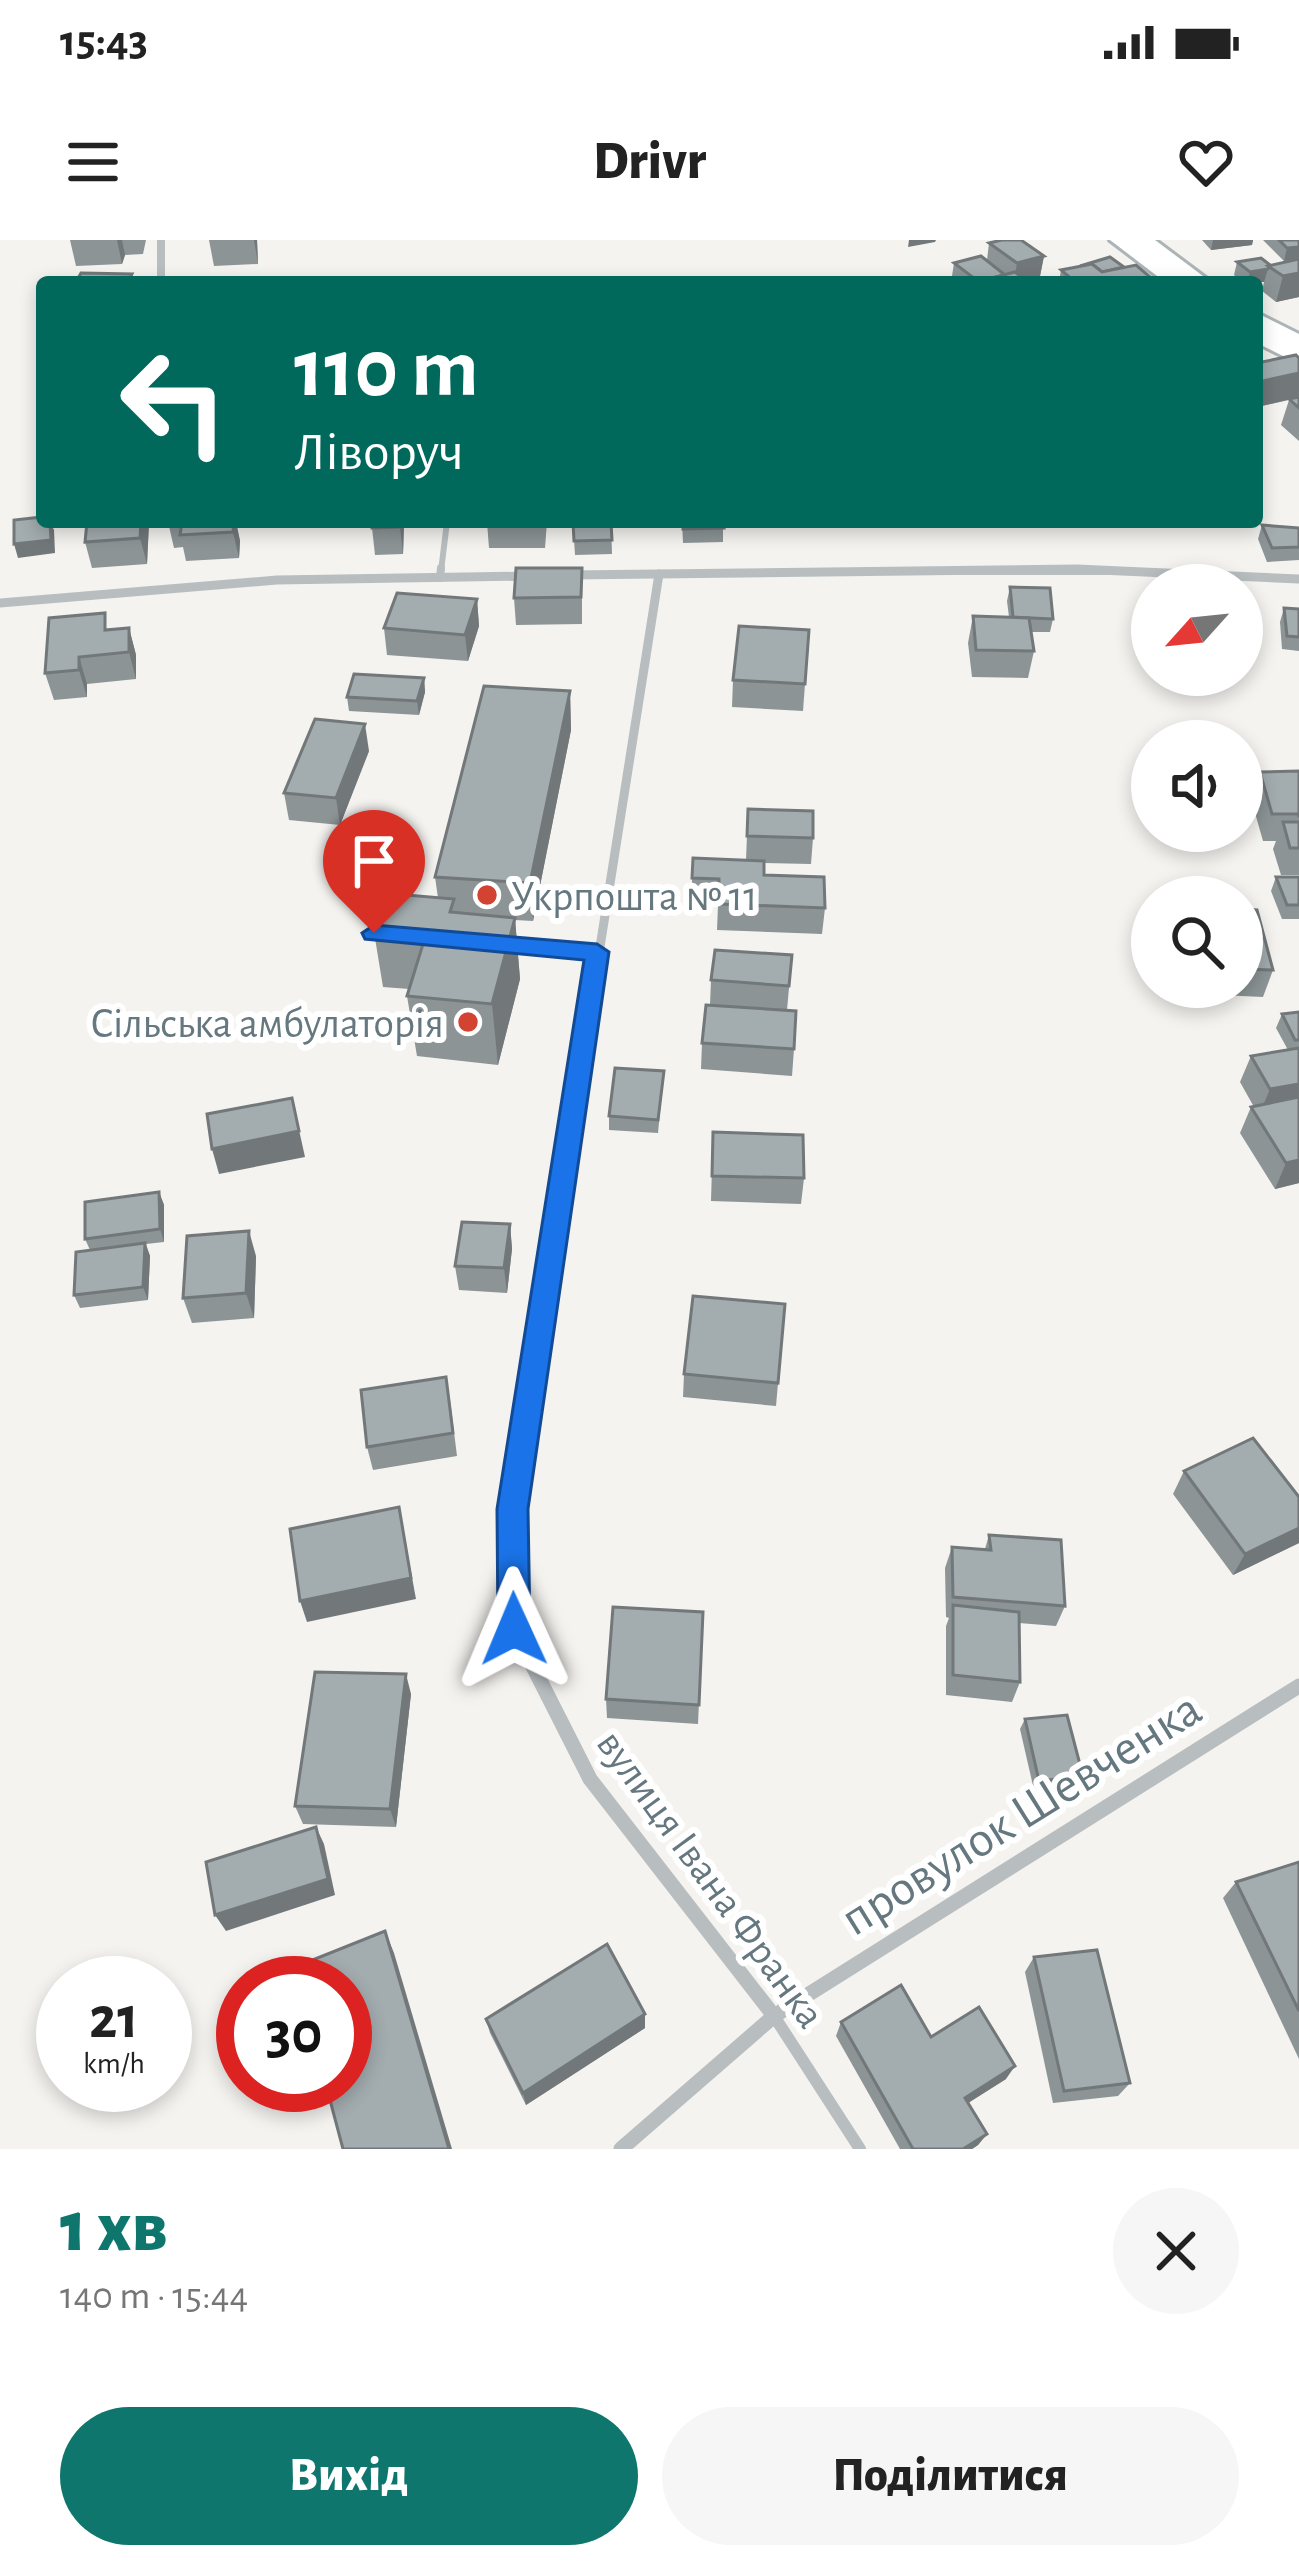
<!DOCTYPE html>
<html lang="uk">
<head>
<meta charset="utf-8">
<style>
	:root { --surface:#fff; --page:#f6f6f6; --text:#222; --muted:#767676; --accent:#0f766e }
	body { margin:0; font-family:"Alegreya Sans",sans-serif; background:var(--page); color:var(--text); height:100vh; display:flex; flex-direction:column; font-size:45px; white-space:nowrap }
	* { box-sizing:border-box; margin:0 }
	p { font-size:39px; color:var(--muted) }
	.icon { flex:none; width:66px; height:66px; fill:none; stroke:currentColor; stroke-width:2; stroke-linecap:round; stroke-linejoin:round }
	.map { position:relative; height:1909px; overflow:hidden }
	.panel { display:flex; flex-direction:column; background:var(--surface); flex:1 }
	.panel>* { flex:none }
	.hud { position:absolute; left:36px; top:36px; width:1227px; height:252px; border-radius:12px; box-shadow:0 6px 18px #0003; background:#00695c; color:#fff; overflow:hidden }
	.needle { width:78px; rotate:243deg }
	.controls { position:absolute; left:1131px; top:324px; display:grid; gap:24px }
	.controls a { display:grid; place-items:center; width:132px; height:132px; border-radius:50%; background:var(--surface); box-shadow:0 6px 18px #0003; font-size:60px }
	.speed { position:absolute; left:36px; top:1716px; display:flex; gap:24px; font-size:60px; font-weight:700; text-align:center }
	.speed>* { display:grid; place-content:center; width:156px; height:156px; border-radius:50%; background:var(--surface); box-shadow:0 6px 18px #0003; line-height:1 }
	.speed small { font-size:30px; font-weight:400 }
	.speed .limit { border:18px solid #d22; background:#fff; color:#111 }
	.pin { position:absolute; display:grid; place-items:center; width:102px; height:102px; color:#fff; margin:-123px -51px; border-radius:50% 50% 50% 0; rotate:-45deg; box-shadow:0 0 12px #0007 }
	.pin .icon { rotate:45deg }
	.me { position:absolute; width:132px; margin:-66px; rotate:359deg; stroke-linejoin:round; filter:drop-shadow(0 0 9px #0008) }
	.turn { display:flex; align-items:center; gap:42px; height:252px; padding:0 60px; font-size:54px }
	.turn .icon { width:156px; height:156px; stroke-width:2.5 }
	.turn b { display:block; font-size:84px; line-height:102px }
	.round { display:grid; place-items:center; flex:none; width:126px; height:126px; border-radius:63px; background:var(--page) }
	.headline { display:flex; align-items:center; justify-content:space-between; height:204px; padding:0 60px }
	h1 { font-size:72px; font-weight:800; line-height:90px; color:var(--accent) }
	.primary-button { display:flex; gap:24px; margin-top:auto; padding:24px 60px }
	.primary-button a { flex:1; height:138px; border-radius:72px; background:var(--accent); color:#fff; font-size:48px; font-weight:800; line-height:138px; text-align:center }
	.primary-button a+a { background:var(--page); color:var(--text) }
	.status { display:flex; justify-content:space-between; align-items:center; height:84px; padding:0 60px; background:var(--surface); direction:ltr }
	.status svg { height:33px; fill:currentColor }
	header { display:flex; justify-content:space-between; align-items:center; height:156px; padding:0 60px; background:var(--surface); font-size:54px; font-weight:800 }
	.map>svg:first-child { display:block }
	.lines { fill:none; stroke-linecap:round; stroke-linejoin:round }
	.secondary-casing { stroke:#adb4b7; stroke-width:6 }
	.lane-far2 { stroke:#b8bec0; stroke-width:6 }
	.lane-far1 { stroke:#b8bec0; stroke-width:8 }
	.lane { stroke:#b8bec0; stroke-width:12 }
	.street-far3 { stroke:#b8bec0; stroke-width:8 }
	.street-far2 { stroke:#b8bec0; stroke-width:9 }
	.street-far1 { stroke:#b8bec0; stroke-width:12 }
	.street { stroke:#b8bec0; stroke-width:15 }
	.secondary { fill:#fff; fill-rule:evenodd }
	.wall { fill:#8c9496 }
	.shaded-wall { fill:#72787a }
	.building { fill:#a3acaf; stroke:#72787a; stroke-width:3 }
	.route { fill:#1a73e8; stroke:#114b97; stroke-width:3 }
	.poi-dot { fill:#d24332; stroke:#fff; stroke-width:4.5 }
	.labels { text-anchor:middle; stroke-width:12; stroke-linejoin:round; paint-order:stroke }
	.poi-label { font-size:42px; fill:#65777f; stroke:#fff; text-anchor:start }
	.street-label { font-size:42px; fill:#65777f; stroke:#fff }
	.near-street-label { font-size:51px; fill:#65777f; stroke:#fff }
</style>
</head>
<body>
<div class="status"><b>15:43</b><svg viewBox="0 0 49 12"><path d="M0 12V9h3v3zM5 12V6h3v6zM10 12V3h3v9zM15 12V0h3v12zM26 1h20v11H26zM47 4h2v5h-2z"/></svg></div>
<header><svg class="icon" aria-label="menu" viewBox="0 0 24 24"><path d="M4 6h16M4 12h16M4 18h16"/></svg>Drivr<svg class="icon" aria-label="heart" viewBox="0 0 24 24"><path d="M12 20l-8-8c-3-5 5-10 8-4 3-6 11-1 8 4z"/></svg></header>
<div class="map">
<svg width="1299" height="1909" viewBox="0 0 1299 1909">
	<rect width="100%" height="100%" fill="#f4f3f0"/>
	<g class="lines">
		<g class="secondary-casing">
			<g id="secondary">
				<path d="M1110,0H1155L1211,42H1165Z"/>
				<path d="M1257,73L1299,94V124L1257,103Z"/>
			</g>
		</g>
		<path class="lane-far2" d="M441,331L447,282"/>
		<g class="lane-far1">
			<path d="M440,338L441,328"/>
			<path d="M382,661L393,621"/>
			<path d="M507,705L597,713"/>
		</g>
		<path class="lane" d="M774,1776L860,1909"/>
		<g class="street-far3">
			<path d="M161,0V42"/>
			<path d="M866,331H1132"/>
		</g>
		<g class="street-far2">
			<path d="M570,335L1077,329L1299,339"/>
			<path d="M0,363L277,340L532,336"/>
			<path d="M594,745L659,334"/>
		</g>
		<path class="street-far1" d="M513,1262L595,742"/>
		<g class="street">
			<path d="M514,1259V1389L590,1539L774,1776"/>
			<path d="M621,1909L774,1776L1299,1446"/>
		</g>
		<use href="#secondary" class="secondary"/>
	</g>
	<g class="wall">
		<path d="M70,0H146L143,14L125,15L122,24L76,26Z"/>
		<path d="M209,0H257L258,24L214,26Z"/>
		<path d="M1202,0H1253L1252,5L1211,10Z"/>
		<path d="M1263,0H1299V57L1276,62L1262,51L1264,42H1242L1234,35L1237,22L1270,25L1299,19L1284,21Z"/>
		<path d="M989,3L1044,16L1039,41L960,42L952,36L954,23L987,20Z"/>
		<path d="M1124,27L1156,42H1059L1061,30Z"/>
		<path d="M1299,118V201L1281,185L1289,160L1257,167V123Z"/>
		<path d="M87,282H149L147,324L92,328L85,302Z"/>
		<path d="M168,282H236L240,301L239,318L186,321L183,307L174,308Z"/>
		<path d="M404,282L403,314L375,315L372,288Z"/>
		<path d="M487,282H547L545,308H489Z"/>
		<path d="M573,282H611L612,314L575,315Z"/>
		<path d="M682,282H723V302L683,303Z"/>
		<path d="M1262,285L1299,288V320L1267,322L1258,299Z"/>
		<path d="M582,328V384L516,385L514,358Z"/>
		<path d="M1010,347L1053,379L1050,392H1031L1034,411L1028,438L972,437L968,403L973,376L1009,377L1007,361Z"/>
		<path d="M477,359L479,386L468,421L387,415L384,388Z"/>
		<path d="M1284,368L1299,369V411L1282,409L1280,382Z"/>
		<path d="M1152,371V427L1150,426L1147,392Z"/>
		<path d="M129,388L136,415V439L87,444V457L54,460L45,433L109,389Z"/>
		<path d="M809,390L803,471L732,467L733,440Z"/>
		<path d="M424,438L425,452L419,475L349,471L347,457Z"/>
		<path d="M570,451L571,490L533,681L515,680L520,739L498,825L417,816L407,756L409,749L383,747L373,686L438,658L435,637Z"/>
		<path d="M369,511L340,585L289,580L284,553Z"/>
		<path d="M1299,531V635H1281L1273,609L1276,601H1263L1251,559L1260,532Z"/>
		<path d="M748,569L813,598L811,624L764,623V635L825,668L822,694L717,690L718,665H691L693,618L746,620Z"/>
		<path d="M1276,637H1299V679H1282L1271,651Z"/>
		<path d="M1242,669L1273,730L1263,757L1221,755L1219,747H1242Z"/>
		<path d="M792,715L787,770L794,809L792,836L701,829L702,803L710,765L711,740Z"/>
		<path d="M1299,772V943L1275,949L1240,893L1251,867H1254L1240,842L1251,816L1288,810L1276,788L1282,774Z"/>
		<path d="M664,831L658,893L609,890V876Z"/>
		<path d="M713,892L804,938L801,964L711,961Z"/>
		<path d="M159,952L164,965V1002L146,1004L150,1016L148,1060L80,1068L74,1055L90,1010L85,999Z"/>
		<path d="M510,984L512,1009L507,1053L459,1050L455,1026Z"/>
		<path d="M256,1016L254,1078L192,1083L183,1058Z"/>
		<path d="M785,1064L776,1166L683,1157L684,1134Z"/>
		<path d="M450,1160L457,1216L373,1230L367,1207Z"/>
		<path d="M1184,1231L1299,1257V1303L1233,1335L1173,1254Z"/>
		<path d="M989,1295L1065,1366L1056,1386L1019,1383L1020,1442L1012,1462L946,1455V1386L949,1378L946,1377L945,1328L952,1307L985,1309Z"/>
		<path d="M703,1372L698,1484L607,1478L606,1459Z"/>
		<path d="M411,1454L396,1587L303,1584L295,1566Z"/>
		<path d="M1025,1479L1083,1536L1078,1546L1034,1550L1020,1489Z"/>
		<path d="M1299,1622V1819L1223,1658L1236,1642Z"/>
		<path d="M1034,1717L1130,1843L1118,1856L1053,1863L1025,1732Z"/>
		<path d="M645,1774V1788L526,1865L490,1793L486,1779Z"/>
		<path d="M841,1782L931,1797L1006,1839L968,1863L987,1894L978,1905L972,1909H900L836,1796Z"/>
	</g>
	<g class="shaded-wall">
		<path d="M117,0H122L125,15L122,24Z"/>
		<path d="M254,0H257L258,24Z"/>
		<path d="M909,0H936L935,2L908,7Z"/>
		<path d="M1213,0H1253L1252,5L1211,10Z"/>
		<path d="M1299,7V19L1284,21L1287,8Z"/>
		<path d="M1044,16L1039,41L1014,42L1017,23Z"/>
		<path d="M1268,29L1264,42H1247L1250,32Z"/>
		<path d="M1299,33V57L1276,62L1283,36Z"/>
		<path d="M1299,133V157L1257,167L1258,142Z"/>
		<path d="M50,282L54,290L55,313L18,318L14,304Z"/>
		<path d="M141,282H149L147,324L140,298Z"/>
		<path d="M234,282H236L240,301L239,318L233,292Z"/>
		<path d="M400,282H404L403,314L400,287Z"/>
		<path d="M477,359L479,386L468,421L465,395Z"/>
		<path d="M129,388L136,415V439L129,412Z"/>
		<path d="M79,417L87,444V457L79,430Z"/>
		<path d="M424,438L425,452L419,475L417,461Z"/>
		<path d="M570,451L571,490L533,681L530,643Z"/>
		<path d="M365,484L369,511L340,585L336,558Z"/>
		<path d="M515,678L520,739L498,825L492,764Z"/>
		<path d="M1299,844V868L1259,875L1270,849Z"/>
		<path d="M292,858L305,917L219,934L212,909Z"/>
		<path d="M1299,920V943L1275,949L1286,923Z"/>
		<path d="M159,952L164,965V1002L160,989Z"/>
		<path d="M510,984L512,1009L507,1053L504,1028Z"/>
		<path d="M249,991L256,1016L254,1078L246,1053Z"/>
		<path d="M145,1003L150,1016L148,1060L143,1047Z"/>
		<path d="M399,1267L416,1359L307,1382L300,1361Z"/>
		<path d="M1299,1288V1303L1233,1335L1245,1314Z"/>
		<path d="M406,1434L411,1454L396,1587L390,1569Z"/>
		<path d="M316,1587L324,1604L335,1655L226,1691L215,1675Z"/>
		<path d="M385,1691L394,1713L452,1909H449Z"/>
		<path d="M645,1774V1788L526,1865L523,1853Z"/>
		<path d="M1015,1826L1006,1839L957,1870L965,1858Z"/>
		<path d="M987,1894L978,1905L972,1909H963Z"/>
	</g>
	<g class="building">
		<path d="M1002,0H1021L1044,16L1017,23L989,3Z"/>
		<path d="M1279,0H1299V7L1287,8Z"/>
		<path d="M981,16L1005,35L992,38L991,41L979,42L954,23Z"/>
		<path d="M1110,17L1124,27L1102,32L1092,24L1080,26Z"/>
		<path d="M1261,18L1270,25L1268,29L1250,32L1237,22Z"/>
		<path d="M1299,19V33L1283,36L1268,26Z"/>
		<path d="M1092,24L1102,32L1136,25L1156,42H1089L1087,40L1075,42L1061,30Z"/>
		<path d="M1015,32L1028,42H997L992,38Z"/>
		<path d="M81,33L132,34L128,42H76Z"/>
		<path d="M1296,115L1299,118V133L1258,142L1257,141V123Z"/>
		<path d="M1299,157V168L1289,159Z"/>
		<path d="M42,277V282H50L51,300L14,304V280Z"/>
		<path d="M87,282H141L140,298L85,302Z"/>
		<path d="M182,282H234L233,292L180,295Z"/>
		<path d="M372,282H400V287L372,288Z"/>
		<path d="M573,282H611L612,300L574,301Z"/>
		<path d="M683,282H723L724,288L683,289Z"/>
		<path d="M1262,285L1299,288V307L1272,308Z"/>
		<path d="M516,328H582L581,357L514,358Z"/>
		<path d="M1010,347L1050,348L1053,379L1013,377Z"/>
		<path d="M397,353L477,359L465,395L384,388Z"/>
		<path d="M1284,368L1299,369V397L1287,396Z"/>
		<path d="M105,373V390L129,388V412L79,417V430L45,433L49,378Z"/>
		<path d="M973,376L1029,378L1034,411L976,410Z"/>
		<path d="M739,386L809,390L805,444L733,440Z"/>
		<path d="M354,434L424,438L417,461L347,457Z"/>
		<path d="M484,446L570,451L530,643L435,637Z"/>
		<path d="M315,479L365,484L336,558L284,553Z"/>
		<path d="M1299,531V577L1298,574H1272L1260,532Z"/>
		<path d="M748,569L813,571V598L747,596Z"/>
		<path d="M1283,582H1299V608H1290Z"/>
		<path d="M693,618L764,621V635L824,637L825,668L719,664V639L692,638Z"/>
		<path d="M1276,637H1299V665H1287Z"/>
		<path d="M383,653L454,659L450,672L515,678L492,764L407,756L427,691L373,686Z"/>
		<path d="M1242,669L1257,670L1273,730L1242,729Z"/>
		<path d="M715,710L792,715L789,746L711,740Z"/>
		<path d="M706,765L796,771L794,809L702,803Z"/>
		<path d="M1299,772V800H1295L1282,774Z"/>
		<path d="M1299,808V844L1270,849L1251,816Z"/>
		<path d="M615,828L664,831L658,880L609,876Z"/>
		<path d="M1299,857V920L1286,923L1251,867Z"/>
		<path d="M292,858L299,891L212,909L207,874Z"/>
		<path d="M713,892L803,895L804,938L712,936Z"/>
		<path d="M159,952L160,989L85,999V962Z"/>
		<path d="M462,982L510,984L504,1028L455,1026Z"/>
		<path d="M249,991L246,1053L183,1058L187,996Z"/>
		<path d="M145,1003L143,1047L74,1055L76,1012Z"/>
		<path d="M693,1056L785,1064L778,1143L684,1134Z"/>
		<path d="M446,1137L453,1193L367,1207L361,1150Z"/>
		<path d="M1253,1198L1299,1257V1288L1245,1314L1184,1231Z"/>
		<path d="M399,1267L411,1338L300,1361L290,1289Z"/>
		<path d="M989,1295L1061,1300L1065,1366L953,1357L952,1307L991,1310Z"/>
		<path d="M953,1365L1019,1372L1020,1442L953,1435Z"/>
		<path d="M613,1367L703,1372L699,1465L606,1459Z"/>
		<path d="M315,1432L406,1434L390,1569L295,1566Z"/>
		<path d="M1067,1475L1083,1536L1039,1541L1025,1479Z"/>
		<path d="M316,1587L328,1639L215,1675L206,1622Z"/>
		<path d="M1299,1622V1771L1236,1642Z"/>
		<path d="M385,1691L449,1909H343L326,1845H345V1743H299L295,1727Z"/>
		<path d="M607,1704L645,1774L523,1853L486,1779Z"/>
		<path d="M1097,1710L1130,1843L1064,1851L1034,1717Z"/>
		<path d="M901,1745L931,1797L979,1767L1015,1826L965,1858L987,1894L963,1909H913L841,1782Z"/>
	</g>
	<path class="route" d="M374,685L597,704L609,712L528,1269L530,1389L525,1400L514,1405L502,1400L498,1389L497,1269L584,720L365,699L362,693Z"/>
	<g class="poi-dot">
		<circle cx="487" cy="655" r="12"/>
		<circle cx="468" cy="782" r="12"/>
	</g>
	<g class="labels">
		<g class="poi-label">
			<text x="511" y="670">Укрпошта № 11</text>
			<text x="444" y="797" text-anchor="end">Сільська амбулаторія</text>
		</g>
		<g class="street-label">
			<text transform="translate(712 1638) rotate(54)" y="15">вулиця Івана Франка</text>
		</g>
		<g class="near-street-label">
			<text transform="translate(1020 1572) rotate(-32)" y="18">провулок Шевченка</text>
		</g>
	</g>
</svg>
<div class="controls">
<a><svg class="needle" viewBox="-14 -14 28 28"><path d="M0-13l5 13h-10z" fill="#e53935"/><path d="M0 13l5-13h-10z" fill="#767676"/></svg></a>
<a><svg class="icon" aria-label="sound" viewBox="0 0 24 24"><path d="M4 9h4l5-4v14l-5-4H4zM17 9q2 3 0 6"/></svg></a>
<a><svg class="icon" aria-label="search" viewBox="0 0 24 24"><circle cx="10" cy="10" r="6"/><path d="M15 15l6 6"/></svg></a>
</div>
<div class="speed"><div>21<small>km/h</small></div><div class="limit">30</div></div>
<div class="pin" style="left:374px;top:693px;background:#d93025"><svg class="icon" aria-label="arrive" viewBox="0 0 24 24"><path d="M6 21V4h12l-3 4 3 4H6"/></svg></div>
<svg class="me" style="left:514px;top:1389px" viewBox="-20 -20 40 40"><path d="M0-17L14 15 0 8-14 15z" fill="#1a73e8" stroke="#fff" stroke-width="4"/></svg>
<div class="hud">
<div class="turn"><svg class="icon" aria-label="left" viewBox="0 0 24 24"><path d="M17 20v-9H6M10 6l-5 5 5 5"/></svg><div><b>110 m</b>Ліворуч</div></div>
</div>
</div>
<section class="panel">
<div class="headline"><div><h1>1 хв</h1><p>140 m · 15:44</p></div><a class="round"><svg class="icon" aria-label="close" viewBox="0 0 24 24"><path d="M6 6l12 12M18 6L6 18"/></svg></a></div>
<div class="primary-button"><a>Вихід</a><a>Поділитися</a></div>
</section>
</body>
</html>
